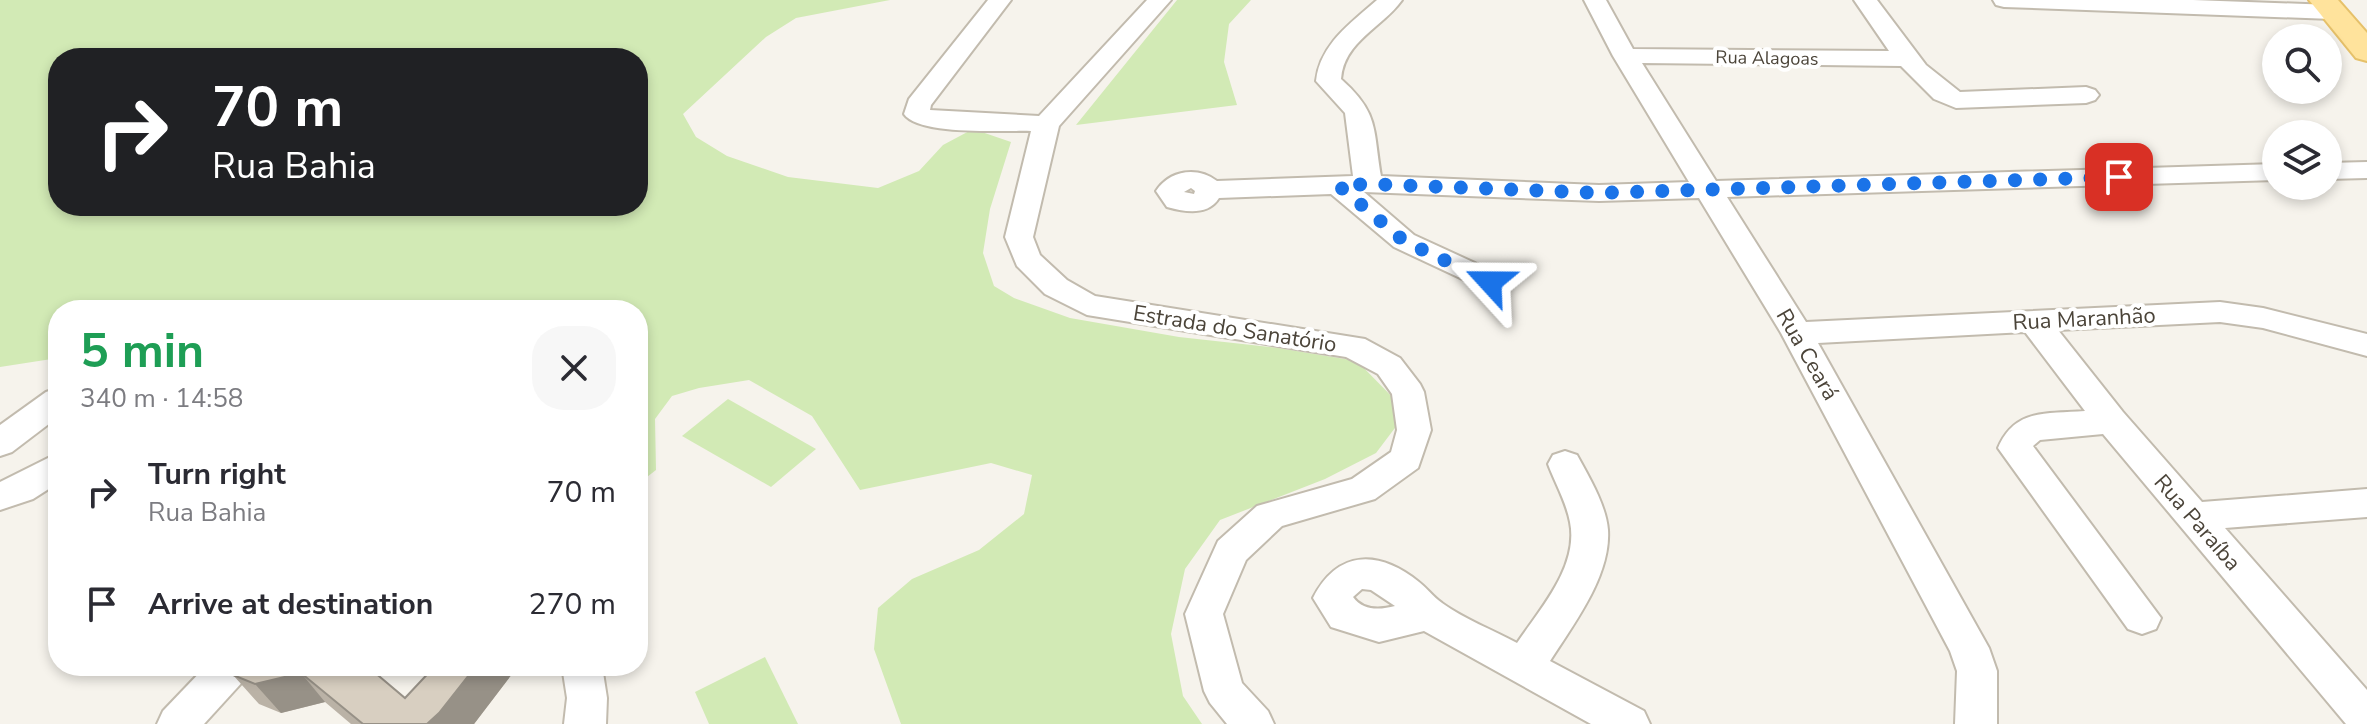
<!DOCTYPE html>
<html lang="en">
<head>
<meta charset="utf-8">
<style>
	:root { --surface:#fff; --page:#f7f7f7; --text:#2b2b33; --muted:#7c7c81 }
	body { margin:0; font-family:"Nunito Sans",sans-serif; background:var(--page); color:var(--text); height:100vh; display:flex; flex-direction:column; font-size:30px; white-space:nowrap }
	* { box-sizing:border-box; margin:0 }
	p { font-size:26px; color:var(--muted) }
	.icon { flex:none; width:44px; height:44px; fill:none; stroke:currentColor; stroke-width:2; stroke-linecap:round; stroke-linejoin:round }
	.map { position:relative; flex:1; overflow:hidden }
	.details { position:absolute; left:48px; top:300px; width:600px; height:376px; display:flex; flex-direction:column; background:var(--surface); border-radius:32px; box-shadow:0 4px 12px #0003 }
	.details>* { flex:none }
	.guide { position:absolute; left:48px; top:48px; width:600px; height:168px; border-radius:32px; box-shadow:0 4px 12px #0003; background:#202124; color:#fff; overflow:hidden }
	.controls { position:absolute; left:2262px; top:24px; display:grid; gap:16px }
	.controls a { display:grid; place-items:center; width:80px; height:80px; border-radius:50%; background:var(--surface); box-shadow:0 4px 12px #0003; font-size:40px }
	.pin { position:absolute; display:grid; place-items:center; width:68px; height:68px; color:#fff; margin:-34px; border-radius:16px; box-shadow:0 4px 12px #0006 }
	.me { position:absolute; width:88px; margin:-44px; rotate:294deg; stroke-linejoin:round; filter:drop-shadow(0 0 6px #0008) }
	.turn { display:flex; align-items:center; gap:28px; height:168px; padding:0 32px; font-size:36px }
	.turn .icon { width:104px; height:104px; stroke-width:2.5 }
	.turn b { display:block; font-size:56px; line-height:68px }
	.round { display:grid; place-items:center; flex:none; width:84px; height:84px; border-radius:32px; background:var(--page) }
	.summary { display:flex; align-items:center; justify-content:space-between; height:136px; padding:0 32px }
	h1 { font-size:48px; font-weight:700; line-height:60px; color:#1e9e55 }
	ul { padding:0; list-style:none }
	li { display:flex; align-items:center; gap:24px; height:112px; padding:0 32px }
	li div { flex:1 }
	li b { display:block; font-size:30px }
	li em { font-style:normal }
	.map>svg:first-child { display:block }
	.green { fill:#d2eab5; fill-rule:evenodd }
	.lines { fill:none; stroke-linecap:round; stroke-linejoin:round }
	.minor-casing { stroke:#c2bbae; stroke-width:4 }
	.major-casing { stroke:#e6c16a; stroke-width:4 }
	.minor { fill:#fff; fill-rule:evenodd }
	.major { fill:#ffe39c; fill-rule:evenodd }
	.wall { fill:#bab2a6 }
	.shaded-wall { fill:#979187 }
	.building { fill:#d8cfc1; stroke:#979187; stroke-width:2 }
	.route { stroke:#1a73e8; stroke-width:14; stroke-dasharray:0 25.2 }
	.labels { text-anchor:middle; stroke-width:8; stroke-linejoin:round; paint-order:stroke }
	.far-street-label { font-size:18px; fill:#4b4439; stroke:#fff }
	.street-label { font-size:22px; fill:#4b4439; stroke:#fff }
</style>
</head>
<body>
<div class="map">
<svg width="2367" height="724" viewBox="0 0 2367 724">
	<rect width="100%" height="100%" fill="#f6f3ec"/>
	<g class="green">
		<path d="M0,0H890L796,18L766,37L683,114L696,137L727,156L788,177L878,188L919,171L943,145L973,129L1011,142L990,209L983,253L994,286L1014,298L1070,318L1179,337L1278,348L1357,361L1407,412L1376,453L1325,479L1220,520L1185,569L1171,634L1183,696L1202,724H901L874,649L878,608L912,579L979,550L1024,514L1032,475L991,463L860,490L812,416L749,380L699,388L672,396L655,419L656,470L638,484V310H58V358L0,367ZM58,58H638V206H58Z"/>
		<path d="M1177,0H1251L1229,24L1224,62L1237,105L1076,125Z"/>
		<path d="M728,399L816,449L771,487L682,436Z"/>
		<path d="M765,657L798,724H709L695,692Z"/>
	</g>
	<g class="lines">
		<g class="minor-casing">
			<g id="minor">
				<path d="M988,0H1011L931,105L930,110L1039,116L1147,0H1171L1059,126L1033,237L1040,255L1067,280L1095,296L1365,339L1400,358L1420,384L1424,392L1431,430L1418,468L1375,499L1282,526L1246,560L1223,614L1242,683L1268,711L1274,724H1227L1210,703L1204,691L1185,614L1218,541L1257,506L1352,479L1391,452L1397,430L1392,394L1378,374L1346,357L1087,315L1045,294L1017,266L1005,237L1031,131C1004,130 919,136 904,114L909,99Z"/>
				<path d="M1377,0H1402C1382,28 1344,41 1341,79C1379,113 1373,128 1381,176L1599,185L1689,182L1613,56L1584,0H1606L1633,49L1889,51L1854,0H1877L1926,65L1960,92L2086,87L2095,90L2099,95L2095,100L2086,103L1956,108L1934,99L1901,66L1642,63L1716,181L2276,164V180L1727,197L1806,322L2220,302L2263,308L2367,334V356L2263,328L2220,322L2058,330L2123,412L2202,502L2367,489V517L2225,528L2367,690V724H2346L2103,434L2040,440L2033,446L2161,618L2156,629L2142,634L2128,629L1998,448C2015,408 2047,414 2085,411L2025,332L1818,343L1989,648L1997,671V724H1955L1957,671L1950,651L1781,333L1699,198L1599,201L1364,192L1414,235L1501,275L1505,282L1501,289L1490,292L1394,247L1331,194L1219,198C1208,216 1185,212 1167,207L1156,191C1170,170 1197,166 1217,181L1353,176L1345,113L1316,81C1320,44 1351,23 1377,0ZM1191,188L1195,191L1194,194L1184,192Z"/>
				<path d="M1993,0H2193L2332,5L2340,7L2344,12L2340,17L2332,19L2004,7L1996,5Z"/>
				<path d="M2367,162V178L2328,179V163Z"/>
				<path d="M58,388V417L12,452L0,456V425L46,392Z"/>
				<path d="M1565,451L1577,455C1589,477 1606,505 1608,530C1611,576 1573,625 1550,661L1644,711L1650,724H1591L1424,631L1379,642L1331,627L1313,598C1338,549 1379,550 1419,582C1427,588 1433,597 1442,603C1464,619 1493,630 1517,643C1540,609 1579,566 1570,522C1566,501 1555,483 1548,464L1553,455ZM1362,589L1371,590L1395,606C1380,610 1363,611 1353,597Z"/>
				<path d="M58,453V483L33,499L0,510V482Z"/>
				<path d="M206,666H252L246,678L204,724H157L163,711Z"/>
				<path d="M562,666H602L607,698L606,724H564L567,698Z"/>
			</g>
		</g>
		<g class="major-casing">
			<path id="major" d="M2309,0H2338L2367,33V61L2356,58Z"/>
		</g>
		<use href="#minor" class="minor"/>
		<use href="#major" class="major"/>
	</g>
	<path class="wall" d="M367,666L405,698L435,666H506L512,674L474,724H351L325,702L281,713L259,704L233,675Z"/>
	<g class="shaded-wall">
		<path d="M476,666H506L512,674L474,724H427Z"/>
		<path d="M301,673L325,702L281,713L255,684Z"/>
	</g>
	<path class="building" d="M231,666H367L405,698L435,666H476L439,713L427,724H363L301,673L255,684L233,675Z"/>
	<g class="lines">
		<path class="route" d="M1490,282L1404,241L1339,186L1368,184L1599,193L2119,177"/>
	</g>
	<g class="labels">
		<g class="far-street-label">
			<text transform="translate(1767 58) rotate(1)" y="6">Rua Alagoas</text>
		</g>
		<g class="street-label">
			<text transform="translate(2084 318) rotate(-3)" y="8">Rua Maranhão</text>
			<text transform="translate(1235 328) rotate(9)" y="8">Estrada do Sanatório</text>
			<text transform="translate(1808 354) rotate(60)" y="8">Rua Ceará</text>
			<text transform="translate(2198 522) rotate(49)" y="8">Rua Paraíba</text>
		</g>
	</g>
</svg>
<div class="controls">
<a><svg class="icon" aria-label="search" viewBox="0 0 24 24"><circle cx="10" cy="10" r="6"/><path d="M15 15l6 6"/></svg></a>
<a><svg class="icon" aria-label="layers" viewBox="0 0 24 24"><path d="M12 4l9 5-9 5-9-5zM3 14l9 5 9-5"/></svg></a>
</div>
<div class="pin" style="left:2119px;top:177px;background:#d93025"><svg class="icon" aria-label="arrive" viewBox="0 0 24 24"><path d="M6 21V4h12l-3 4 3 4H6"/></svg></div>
<svg class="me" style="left:1490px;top:282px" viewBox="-20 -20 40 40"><path d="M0-17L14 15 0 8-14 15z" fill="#1a73e8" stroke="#fff" stroke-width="4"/></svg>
<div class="guide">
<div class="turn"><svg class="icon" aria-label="right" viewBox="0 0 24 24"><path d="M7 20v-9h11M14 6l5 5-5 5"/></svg><div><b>70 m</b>Rua Bahia</div></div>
</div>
<section class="details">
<div class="summary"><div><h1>5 min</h1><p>340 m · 14:58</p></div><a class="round"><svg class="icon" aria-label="close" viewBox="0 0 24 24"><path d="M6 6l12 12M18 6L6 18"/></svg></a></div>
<ul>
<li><svg class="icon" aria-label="right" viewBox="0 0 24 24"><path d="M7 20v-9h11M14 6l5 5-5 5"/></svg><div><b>Turn right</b><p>Rua Bahia</p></div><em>70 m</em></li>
<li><svg class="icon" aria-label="arrive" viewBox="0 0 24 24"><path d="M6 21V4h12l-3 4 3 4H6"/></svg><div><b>Arrive at destination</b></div><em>270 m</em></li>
</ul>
</section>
</div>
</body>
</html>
